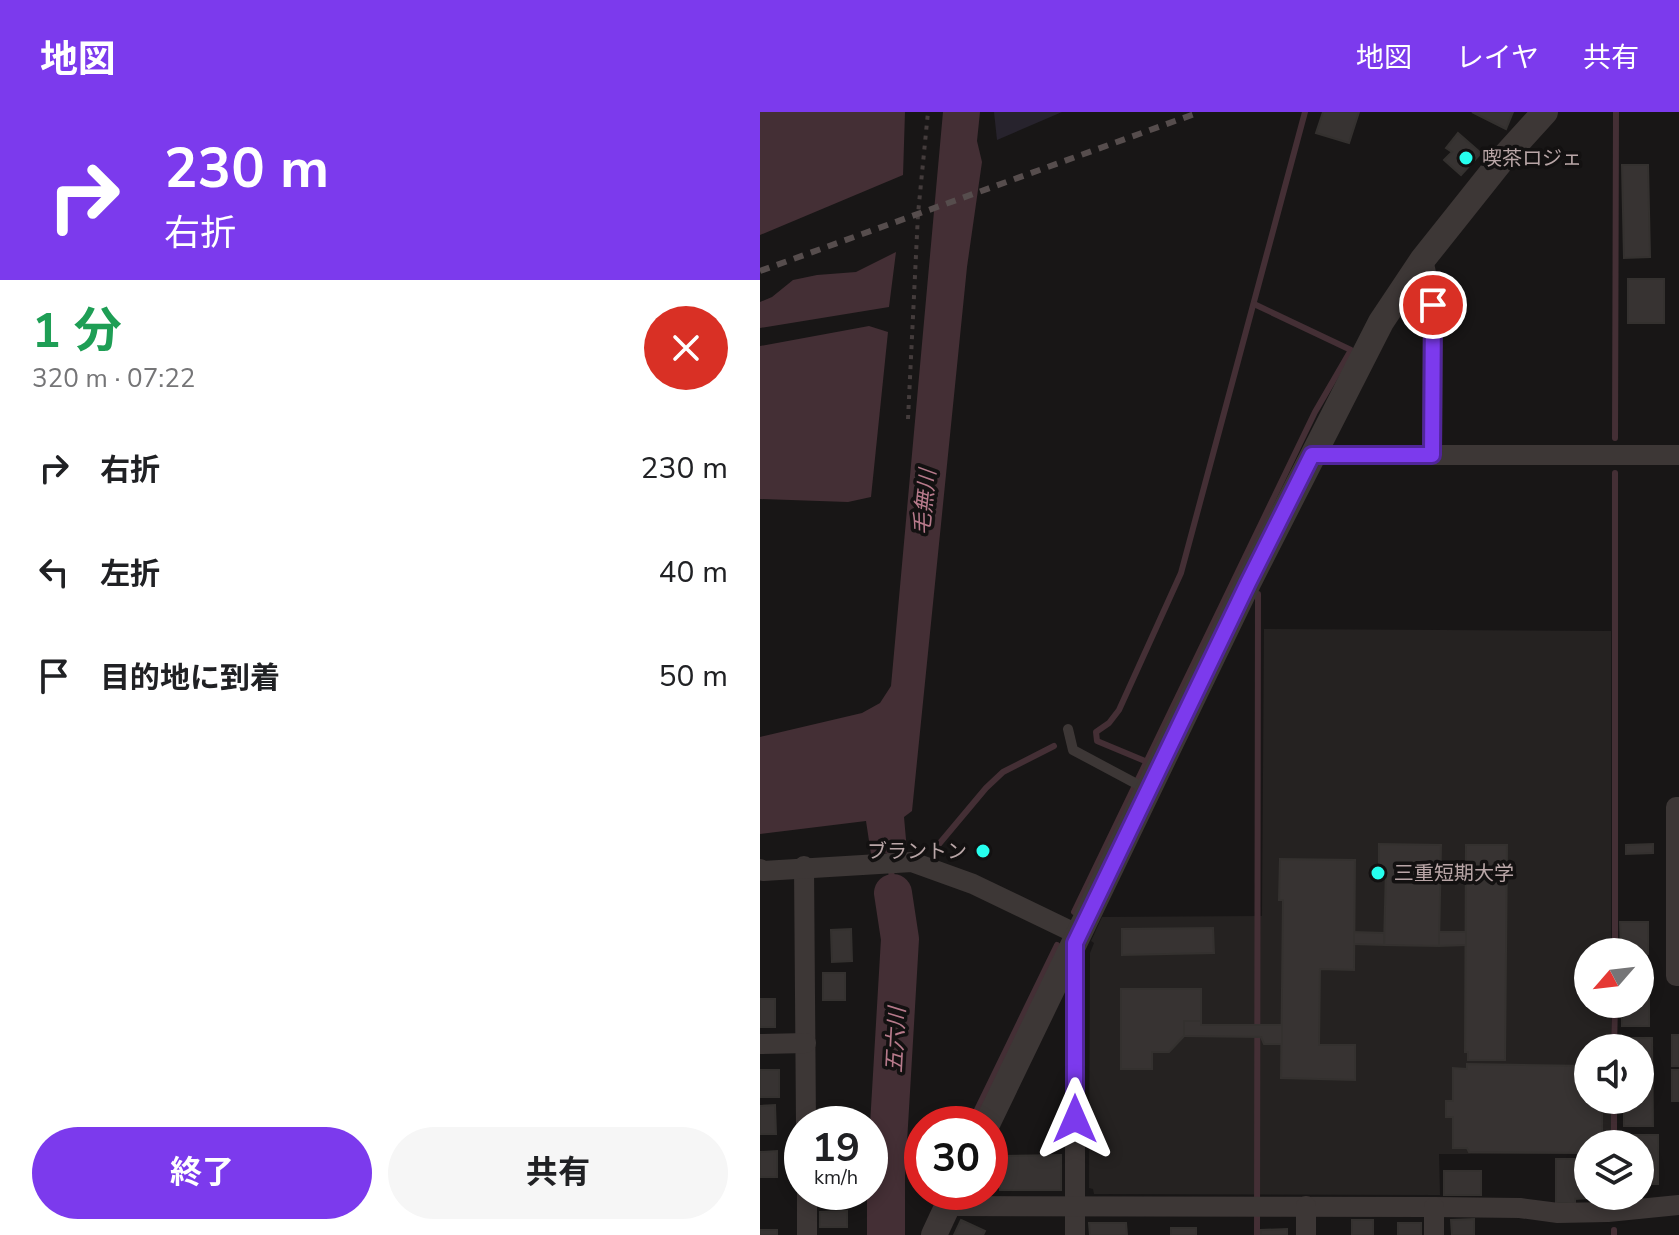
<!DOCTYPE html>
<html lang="ja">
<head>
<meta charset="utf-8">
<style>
	:root { --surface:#fff; --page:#f6f6f6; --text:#202124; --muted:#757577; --accent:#7c3aed }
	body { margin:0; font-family:"Nunito Sans","Noto Sans JP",sans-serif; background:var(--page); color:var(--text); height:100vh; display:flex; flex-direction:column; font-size:30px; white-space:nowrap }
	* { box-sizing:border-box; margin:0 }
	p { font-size:26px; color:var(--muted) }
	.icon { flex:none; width:44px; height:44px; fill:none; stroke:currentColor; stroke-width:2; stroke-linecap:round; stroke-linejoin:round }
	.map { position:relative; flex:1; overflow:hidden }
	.details { display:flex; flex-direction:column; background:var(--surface); width:760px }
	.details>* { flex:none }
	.top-card { background:#7c3aed; color:#fff; overflow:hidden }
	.needle { width:52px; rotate:242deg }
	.controls { position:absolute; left:814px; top:826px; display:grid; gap:16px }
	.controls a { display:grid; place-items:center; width:80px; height:80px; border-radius:50%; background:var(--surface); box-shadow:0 4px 12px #0003; font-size:40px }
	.speed { position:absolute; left:24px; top:994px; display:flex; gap:16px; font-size:40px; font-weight:700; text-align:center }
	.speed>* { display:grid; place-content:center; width:104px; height:104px; border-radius:50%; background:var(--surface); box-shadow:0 4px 12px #0003; line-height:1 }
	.speed small { font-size:20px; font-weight:400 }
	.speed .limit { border:12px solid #d22; background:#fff; color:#111 }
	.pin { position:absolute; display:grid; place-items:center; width:68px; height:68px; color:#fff; margin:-34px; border:4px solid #fff; border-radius:50%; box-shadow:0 2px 8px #0007 }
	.me { position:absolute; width:88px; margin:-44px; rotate:0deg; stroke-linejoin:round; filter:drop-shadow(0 0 6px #0008) }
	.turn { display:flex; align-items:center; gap:28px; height:168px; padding:0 32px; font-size:36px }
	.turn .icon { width:104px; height:104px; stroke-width:2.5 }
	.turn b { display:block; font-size:56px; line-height:68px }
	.round { display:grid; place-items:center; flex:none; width:84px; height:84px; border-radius:42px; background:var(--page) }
	.overview { display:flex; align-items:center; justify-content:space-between; height:136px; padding:0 32px }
	h1 { font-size:48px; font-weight:700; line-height:60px; color:#1e9e55 }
	.button { display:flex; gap:16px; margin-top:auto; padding:16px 32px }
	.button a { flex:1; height:92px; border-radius:48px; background:var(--accent); color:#fff; font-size:32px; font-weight:700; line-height:92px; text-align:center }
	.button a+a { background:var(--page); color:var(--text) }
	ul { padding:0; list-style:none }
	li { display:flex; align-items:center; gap:24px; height:104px; padding:0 32px }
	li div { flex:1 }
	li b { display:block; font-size:30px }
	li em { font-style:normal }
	header { display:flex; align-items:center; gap:48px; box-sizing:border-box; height:112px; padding:0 40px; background:var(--accent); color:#fff }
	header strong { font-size:38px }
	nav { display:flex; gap:44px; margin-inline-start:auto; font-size:28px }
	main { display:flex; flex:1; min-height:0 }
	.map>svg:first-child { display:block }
	.built { fill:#252221 }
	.green { fill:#27232d }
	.water { fill:#442f35 }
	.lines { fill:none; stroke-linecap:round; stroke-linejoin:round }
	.stream { stroke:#442f35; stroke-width:6 }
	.river { stroke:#442f35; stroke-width:38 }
	.building { fill:#373332; stroke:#34312f; stroke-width:2 }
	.path { stroke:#443c3c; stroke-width:4; stroke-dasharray:4 6; stroke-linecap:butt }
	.service { stroke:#3d3736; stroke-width:10 }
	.minor { stroke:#3d3736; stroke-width:20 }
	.tertiary { stroke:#3d3736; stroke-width:26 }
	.rail { stroke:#564d4d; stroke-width:6; stroke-dasharray:10 8; stroke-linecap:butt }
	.route-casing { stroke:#51269a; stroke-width:20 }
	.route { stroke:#7c3aed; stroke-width:14 }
	.poi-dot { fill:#26ffee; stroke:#131111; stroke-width:3 }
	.labels { text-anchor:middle; stroke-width:7; stroke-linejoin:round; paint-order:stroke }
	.poi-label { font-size:20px; fill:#b9a6a7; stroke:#131111; text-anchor:start }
	.water-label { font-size:22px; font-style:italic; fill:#b77a8b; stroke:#131111 }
</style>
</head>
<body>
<header>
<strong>地図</strong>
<nav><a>地図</a><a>レイヤ</a><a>共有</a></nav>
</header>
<main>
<section class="details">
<div class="top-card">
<div class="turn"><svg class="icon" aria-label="right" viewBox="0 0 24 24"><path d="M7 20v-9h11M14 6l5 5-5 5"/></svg><div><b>230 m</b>右折</div></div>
</div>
<div class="overview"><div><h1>1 分</h1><p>320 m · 07:22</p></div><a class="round" style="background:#d93025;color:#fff"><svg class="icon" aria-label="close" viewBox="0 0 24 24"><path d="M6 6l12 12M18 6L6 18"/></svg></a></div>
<ul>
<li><svg class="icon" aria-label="right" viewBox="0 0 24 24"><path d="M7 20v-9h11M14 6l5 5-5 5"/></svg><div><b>右折</b></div><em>230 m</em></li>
<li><svg class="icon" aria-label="left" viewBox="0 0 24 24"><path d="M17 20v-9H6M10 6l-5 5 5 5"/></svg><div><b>左折</b></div><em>40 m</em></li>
<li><svg class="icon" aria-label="arrive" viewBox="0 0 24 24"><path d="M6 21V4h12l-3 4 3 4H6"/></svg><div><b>目的地に到着</b></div><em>50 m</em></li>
</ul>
<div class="button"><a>終了</a><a>共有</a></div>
</section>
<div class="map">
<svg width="919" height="1123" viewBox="0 0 919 1123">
	<rect width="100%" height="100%" fill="#181616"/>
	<path class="built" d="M504,517L851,519V840H828V892H851V936H828V988H851V1032H828V1042H679L680,1083L334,1082L333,1077L329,1076L330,841L334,831L331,829L342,805L502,804Z"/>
	<path class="green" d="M234,0H302L237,28Z"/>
	<g class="water">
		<path d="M0,0H145L143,63L0,123Z"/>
		<path d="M183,0H220L217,29L222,50L207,155L152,699L144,705L147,739L111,742L106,709L0,722V625L102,601L120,591L131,574Z"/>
		<path d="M136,140L129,195L0,216V190L12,185L33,168L57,163L96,160Z"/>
		<path d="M109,214L128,220L111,385L88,390L0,387V234Z"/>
	</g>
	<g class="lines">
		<g class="stream">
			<path d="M855,326L856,0"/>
			<path d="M385,649L337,629L336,620L349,611L359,598L421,461L545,0"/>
			<path d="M129,733L133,781"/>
			<path d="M174,738L226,676L243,660L294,634"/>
			<path d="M314,800L555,300L591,238L494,192"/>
			<path d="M855,840V361"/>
			<path d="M854,936L855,892"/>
			<path d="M210,1012L297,833"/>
			<path d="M854,1032V988"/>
			<path d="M497,1123L498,482"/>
			<path d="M854,1123V1118"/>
		</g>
		<path class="river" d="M126,1123V1064L140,827L133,781"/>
	</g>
	<g class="building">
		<path d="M563,0H599L589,31L556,21Z"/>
		<path d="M712,0H753L746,17Z"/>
		<path d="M698,21L721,41L701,63L684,48L692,40L686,36Z"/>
		<path d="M862,53H888L890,145L864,146Z"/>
		<rect x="868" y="167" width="36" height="44"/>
		<path d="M619,732L681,733L679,834L624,833L626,756H619Z"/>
		<path d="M893,732V741L866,742V733Z"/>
		<path d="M706,733H747L745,948H708V940H705Z"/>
		<path d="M520,747L595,748L594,858L560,857L559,933H595V968L521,966L523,788H519Z"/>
		<path d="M860,810H888V842L861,840Z"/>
		<path d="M453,816L454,841L362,843V817Z"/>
		<path d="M91,817L92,849L72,850L71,818Z"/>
		<path d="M594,820L624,821V833L594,832Z"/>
		<path d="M679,820H706V833L679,834Z"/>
		<rect x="63" y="861" width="22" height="27"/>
		<path d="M880,870H889V914H862V892H880Z"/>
		<path d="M361,877H441V909H424V924L409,940H392V957H361Z"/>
		<rect x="0" y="887" width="15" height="28"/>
		<path d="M424,909H441V913H522V932H504L501,925L424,924Z"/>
		<rect x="912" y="923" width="7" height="31"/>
		<path d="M863,926H892L893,1014H864V988H880V936H863Z"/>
		<path d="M707,952L828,954V988H842V1032H828V1041L709,1040L707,1036H693V1005H686V989H693V956L707,957Z"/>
		<rect x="0" y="958" width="19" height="27"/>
		<rect x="912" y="958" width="7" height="31"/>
		<path d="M15,993L16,1022H0V994Z"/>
		<path d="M862,1023H898V1072H880V1032H862Z"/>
		<path d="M17,1039V1065H0V1040Z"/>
		<path d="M301,1043V1078H240V1044Z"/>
		<path d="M796,1047H827V1086L815,1087V1091H796Z"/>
		<rect x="684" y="1059" width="37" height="24"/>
		<path d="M87,1099V1115H60V1100Z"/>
		<path d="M714,1107V1123H692L691,1108Z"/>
		<path d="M201,1108L225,1119L223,1123H194Z"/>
		<rect x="592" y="1108" width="21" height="15"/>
		<path d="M329,1111H366L367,1123H330Z"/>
		<rect x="638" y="1111" width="23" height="12"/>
		<rect x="411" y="1116" width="25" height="7"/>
		<path d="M527,1117V1123H501V1118Z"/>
		<rect x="0" y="1118" width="17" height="5"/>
	</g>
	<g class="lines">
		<path class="path" d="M148,307L158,102L168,0"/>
		<path class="service" d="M308,617L313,638L388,678"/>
		<g class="minor">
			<path d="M663,147L673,193L672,343"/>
			<path d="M552,343H919"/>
			<path d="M919,695H916V864H919"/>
			<path d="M44,754L46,1012"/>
			<path d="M0,757L3,759L152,750L213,772L319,823"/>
			<path d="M315,835V1123"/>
			<path d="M0,932L46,931"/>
			<path d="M47,1080V1123"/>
			<path d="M188,1094L674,1095L760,1096L798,1101L848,1100L919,1093"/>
			<path d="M674,1095V1123"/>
			<path d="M546,1123V1094"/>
		</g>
		<g class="tertiary">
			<path d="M227,1012L488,471L621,210L663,147L745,44L785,0"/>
			<path d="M174,1123L194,1080"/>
		</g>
		<path class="rail" d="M0,159L440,0"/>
	</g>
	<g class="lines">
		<g class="route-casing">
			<path id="route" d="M315,1007V831L488,471L552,343H672L673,193"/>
		</g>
		<use href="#route" class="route"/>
	</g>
	<g class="poi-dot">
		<circle cx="706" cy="46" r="8"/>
		<circle cx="223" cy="739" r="8"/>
		<circle cx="618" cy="761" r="8"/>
	</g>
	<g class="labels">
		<g class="poi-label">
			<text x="722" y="53">喫茶ロジェ</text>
			<text x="207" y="746" text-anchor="end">ブラントン</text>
			<text x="634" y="768">三重短期大学</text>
		</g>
		<g class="water-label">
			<text transform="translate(164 390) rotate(-84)" y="8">毛無川</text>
			<text transform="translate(135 928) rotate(-87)" y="8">五六川</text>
		</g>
	</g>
</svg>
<div class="controls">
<a><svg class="needle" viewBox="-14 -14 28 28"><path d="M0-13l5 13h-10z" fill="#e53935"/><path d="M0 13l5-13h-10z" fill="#757577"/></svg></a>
<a><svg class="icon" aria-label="sound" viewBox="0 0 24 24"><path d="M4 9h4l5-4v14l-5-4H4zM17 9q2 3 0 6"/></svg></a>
<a><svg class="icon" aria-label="layers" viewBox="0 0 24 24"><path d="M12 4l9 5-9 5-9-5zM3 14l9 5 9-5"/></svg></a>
</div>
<div class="speed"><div>19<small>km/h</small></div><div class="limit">30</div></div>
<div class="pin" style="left:673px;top:193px;background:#d93025"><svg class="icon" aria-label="arrive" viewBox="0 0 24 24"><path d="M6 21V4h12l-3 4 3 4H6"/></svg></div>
<svg class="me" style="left:315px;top:1007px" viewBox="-20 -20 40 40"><path d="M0-17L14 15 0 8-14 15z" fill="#7c3aed" stroke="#fff" stroke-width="4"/></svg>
</div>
</main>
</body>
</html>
